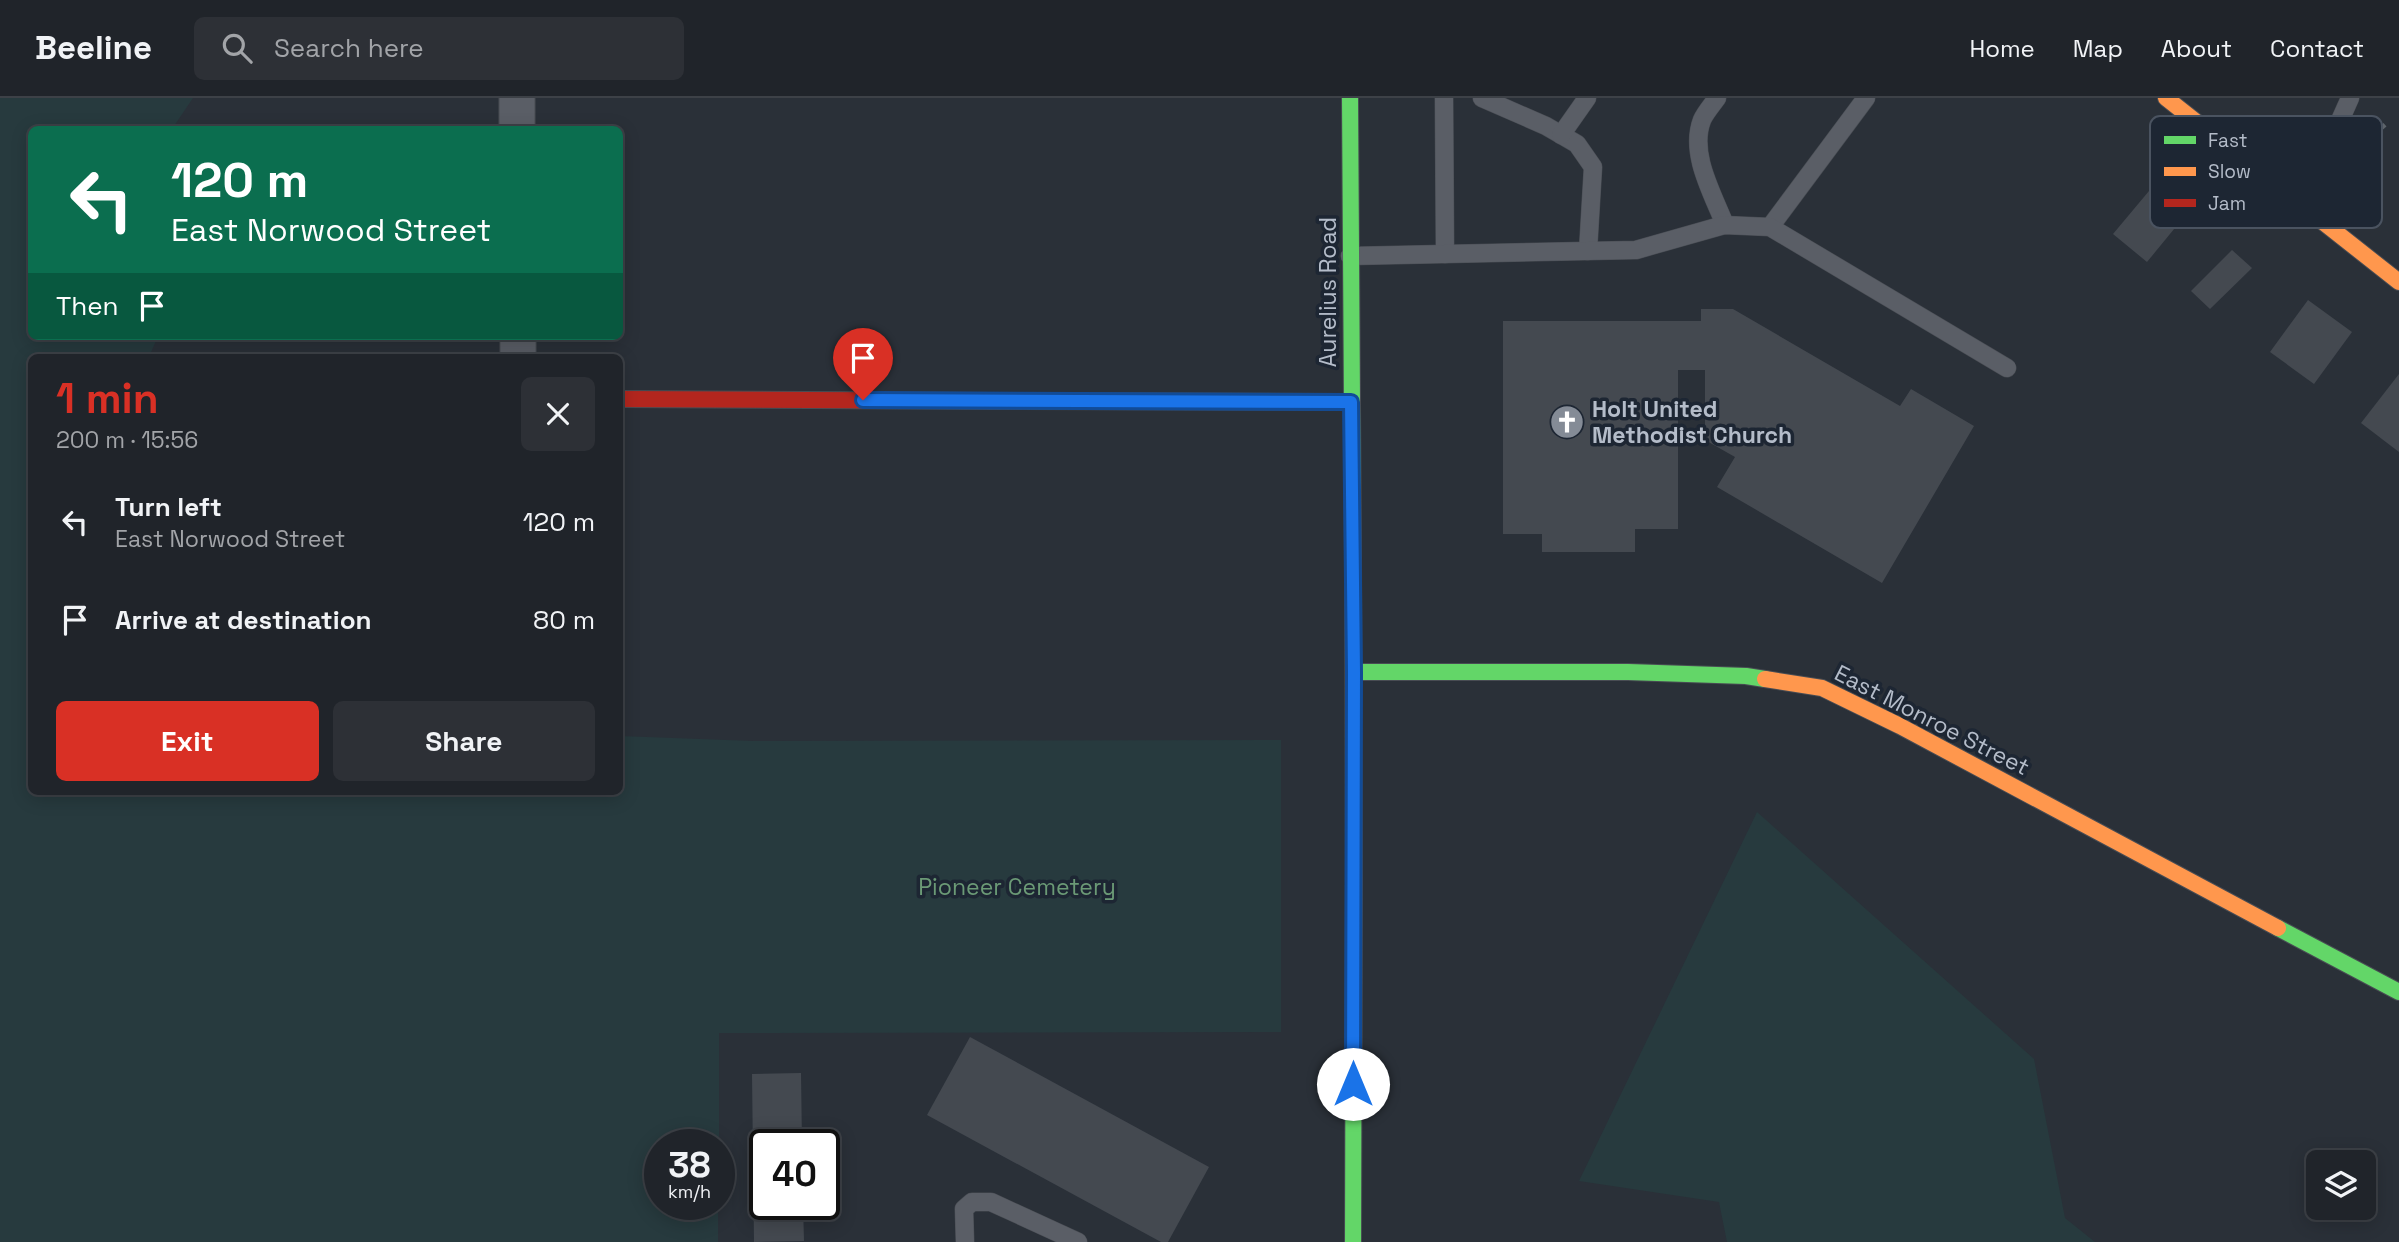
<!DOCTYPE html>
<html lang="en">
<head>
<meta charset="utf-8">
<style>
	:root { --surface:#20242a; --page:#2d3036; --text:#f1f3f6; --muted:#a2a4a8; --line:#3d4147; --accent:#d93025 }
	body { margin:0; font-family:"Space Grotesk",sans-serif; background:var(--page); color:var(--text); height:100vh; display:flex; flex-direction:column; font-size:26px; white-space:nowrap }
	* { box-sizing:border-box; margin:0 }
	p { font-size:23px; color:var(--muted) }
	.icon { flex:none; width:38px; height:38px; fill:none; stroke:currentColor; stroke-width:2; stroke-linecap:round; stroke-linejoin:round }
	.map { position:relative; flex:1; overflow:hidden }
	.sheet { position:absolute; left:28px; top:256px; width:595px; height:441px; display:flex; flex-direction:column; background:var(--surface); border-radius:10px; box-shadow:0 4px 18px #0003,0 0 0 2px var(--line) }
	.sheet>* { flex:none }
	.banner { position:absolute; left:28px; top:28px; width:595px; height:214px; border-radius:10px; box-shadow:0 4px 18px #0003,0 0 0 2px var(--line); background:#0b6e4f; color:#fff; overflow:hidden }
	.tools { position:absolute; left:2306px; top:1052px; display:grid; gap:14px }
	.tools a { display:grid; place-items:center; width:70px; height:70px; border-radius:10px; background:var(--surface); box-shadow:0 4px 18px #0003,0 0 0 2px var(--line); font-size:35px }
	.speed { position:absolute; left:644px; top:1031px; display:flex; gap:14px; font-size:35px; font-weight:700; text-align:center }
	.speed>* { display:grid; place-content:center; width:91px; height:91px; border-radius:50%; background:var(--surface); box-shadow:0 4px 18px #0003,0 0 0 2px var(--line); line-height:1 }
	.speed small { font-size:18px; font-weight:400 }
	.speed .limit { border:4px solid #111; border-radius:10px; background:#fff; color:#111 }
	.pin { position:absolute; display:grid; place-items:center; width:60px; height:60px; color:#fff; margin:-72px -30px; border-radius:50% 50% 50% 0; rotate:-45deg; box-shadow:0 0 7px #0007 }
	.pin .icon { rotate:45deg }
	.me { position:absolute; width:77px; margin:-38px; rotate:0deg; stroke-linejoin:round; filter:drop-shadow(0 0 5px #0008) }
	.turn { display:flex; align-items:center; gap:24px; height:147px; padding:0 28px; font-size:32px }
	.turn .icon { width:91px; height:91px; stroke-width:2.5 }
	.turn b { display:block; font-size:49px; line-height:60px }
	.then { display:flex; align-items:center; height:66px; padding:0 28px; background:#0003; gap:14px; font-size:26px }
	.round { display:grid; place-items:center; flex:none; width:74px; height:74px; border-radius:10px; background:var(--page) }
	.overview { display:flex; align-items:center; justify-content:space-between; height:119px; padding:0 28px }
	h1 { font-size:42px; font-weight:600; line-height:52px; color:var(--accent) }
	.button { display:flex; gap:14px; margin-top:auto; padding:14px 28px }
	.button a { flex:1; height:80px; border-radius:10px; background:var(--accent); color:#fff; font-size:28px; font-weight:600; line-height:80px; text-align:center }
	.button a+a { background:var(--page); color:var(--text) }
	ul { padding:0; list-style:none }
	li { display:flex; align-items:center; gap:21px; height:98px; padding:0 28px }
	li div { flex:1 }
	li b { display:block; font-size:26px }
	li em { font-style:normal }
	header { display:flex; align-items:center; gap:42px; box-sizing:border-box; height:98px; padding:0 35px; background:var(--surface); border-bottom:2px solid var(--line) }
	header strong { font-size:33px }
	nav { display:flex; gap:38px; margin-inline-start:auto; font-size:24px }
	.search { width:490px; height:63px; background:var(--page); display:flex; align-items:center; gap:18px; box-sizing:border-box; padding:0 24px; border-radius:10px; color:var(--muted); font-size:26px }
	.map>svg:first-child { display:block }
	.green { fill:#273a3e }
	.building { fill:#444950 }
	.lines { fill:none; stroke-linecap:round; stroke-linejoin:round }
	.lane-casing { stroke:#484c53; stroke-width:19 }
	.street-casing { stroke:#484c53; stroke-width:37 }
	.fast-casing { stroke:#484c53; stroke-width:18 }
	.slow-casing { stroke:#484c53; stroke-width:18 }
	.jam-casing { stroke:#484c53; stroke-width:18 }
	.path { stroke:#5d636a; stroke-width:4.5; stroke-dasharray:5 5; stroke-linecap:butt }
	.lane { stroke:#5a5e66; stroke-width:18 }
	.street { stroke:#5a5e66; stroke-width:35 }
	.fast { stroke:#63d668; stroke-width:16 }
	.slow { stroke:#ff974d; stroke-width:16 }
	.jam { stroke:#b3261e; stroke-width:16 }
	.route-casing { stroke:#114b97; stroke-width:18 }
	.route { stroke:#1a73e8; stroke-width:12 }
	.labels { text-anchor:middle; stroke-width:7; stroke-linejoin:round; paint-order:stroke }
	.street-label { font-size:23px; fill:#b4bcc9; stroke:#1d2633 }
	.poi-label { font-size:23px; font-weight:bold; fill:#b4bcc9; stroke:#1d2633; text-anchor:start }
	.park-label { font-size:23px; fill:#6b9a76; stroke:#1d2633 }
	.key { fill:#1d2633; stroke:#4a5360; stroke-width:2 }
	.key-label { font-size:19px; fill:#b4bcc9 }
</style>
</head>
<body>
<header>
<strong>Beeline</strong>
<div class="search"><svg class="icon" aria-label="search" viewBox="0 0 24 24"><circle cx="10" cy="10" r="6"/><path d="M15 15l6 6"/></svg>Search here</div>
<nav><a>Home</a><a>Map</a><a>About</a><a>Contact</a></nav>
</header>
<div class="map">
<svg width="2399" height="1144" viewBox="0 0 2399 1144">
	<rect width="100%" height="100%" fill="#2a3038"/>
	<g class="green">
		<path d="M0,0H193L172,31L32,32V238H158L149,259H32V693H620V638L753,643L1281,642V934L719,935V1046H660V1106H718V1144H0Z"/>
		<path d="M1757,714L2034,961L2065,1120L2095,1144H1727L1719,1104L1579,1083Z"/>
	</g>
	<g class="building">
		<path d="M2154,87L2188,114L2147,164L2113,136Z"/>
		<path d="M2232,152L2252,170L2210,211L2191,193Z"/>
		<path d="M2308,202L2352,234L2314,286L2270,254Z"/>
		<path d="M1701,211H1733L1900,308L1911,291L1974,328L1882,485L1717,389L1735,359L1705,342V272H1678V431H1635V454H1542V436H1503V223H1701Z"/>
		<path d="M2399,276V354L2361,325Z"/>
		<path d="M970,939L1209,1069L1168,1144H1161L927,1017Z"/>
		<path d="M801,975L802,1046H765V1106H803L804,1143L754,1144L752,976Z"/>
	</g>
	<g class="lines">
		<g class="lane-casing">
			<g id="lane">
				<path d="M1444,0L1445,156"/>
				<path d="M1482,0L1546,28L1577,46L1593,69L1588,153"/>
				<path d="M1717,0C1712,7 1705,15 1702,22C1689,56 1713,96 1725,127"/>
				<path d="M1561,37L1587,0"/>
				<path d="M2302,108L2350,0"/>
				<path d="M1770,129L1866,0"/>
				<path d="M1350,158L1636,152L1724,127L1770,129L2007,270"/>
				<path d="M965,1144L964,1111L972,1104H991L1078,1144"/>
			</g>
		</g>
		<g class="street-casing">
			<g id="street">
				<path d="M517,0V32"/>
				<path d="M518,238V259"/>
			</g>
		</g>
		<g class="fast-casing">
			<g id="fast">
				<path d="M1350,0L1353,458"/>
				<path d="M994,303L1351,304"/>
				<path d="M1354,574H1628L1746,578L1765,581"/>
				<path d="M2278,830L2399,894"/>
				<path d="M1353,1144L1354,783"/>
			</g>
		</g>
		<g class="slow-casing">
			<g id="slow">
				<path d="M2166,0L2399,184"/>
				<path d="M1765,581L1822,590L1900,628L2278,830"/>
			</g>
		</g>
		<g class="jam-casing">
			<g id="jam">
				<path d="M620,301L994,303"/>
				<path d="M1353,458L1354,783"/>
			</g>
		</g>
		<path class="path" d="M2361,52L2368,42L2387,25"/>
		<use href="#lane" class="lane"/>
		<use href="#street" class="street"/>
		<use href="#fast" class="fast"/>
		<use href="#slow" class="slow"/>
		<use href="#jam" class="jam"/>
	</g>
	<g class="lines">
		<g class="route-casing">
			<path id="route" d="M863,302L1351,304L1354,574L1353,986"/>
		</g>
		<use href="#route" class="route"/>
	</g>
	<defs>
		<g id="church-disc" transform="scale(1.75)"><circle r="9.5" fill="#848b96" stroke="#1d2633"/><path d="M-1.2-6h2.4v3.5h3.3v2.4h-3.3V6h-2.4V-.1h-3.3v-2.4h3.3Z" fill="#fff"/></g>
	</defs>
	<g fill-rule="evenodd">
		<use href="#church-disc" x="1567" y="324"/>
	</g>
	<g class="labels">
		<g class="street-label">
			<text transform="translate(1328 194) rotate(-90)" y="8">Aurelius Road</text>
			<text transform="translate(1932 622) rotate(27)" y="8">East Monroe Street</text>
		</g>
		<g class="poi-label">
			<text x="1592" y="319">Holt United<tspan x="1592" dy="26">Methodist Church</tspan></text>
		</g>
		<g class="park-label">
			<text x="1017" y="797">Pioneer Cemetery</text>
		</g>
	</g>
	<rect x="2150" y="18" width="232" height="112" rx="10" class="key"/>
	<rect x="2164" y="38" width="32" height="8" fill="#63d668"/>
	<rect x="2164" y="69" width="32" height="9" fill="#ff974d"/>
	<rect x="2164" y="101" width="32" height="8" fill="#b3261e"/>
	<g class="key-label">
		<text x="2208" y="49">Fast</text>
		<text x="2208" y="80">Slow</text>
		<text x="2208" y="112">Jam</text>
	</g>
</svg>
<div class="tools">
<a><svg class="icon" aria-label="layers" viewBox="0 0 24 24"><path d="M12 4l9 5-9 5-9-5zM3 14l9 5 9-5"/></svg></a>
</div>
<div class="speed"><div>38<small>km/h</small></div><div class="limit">40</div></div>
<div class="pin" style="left:863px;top:302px;background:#d93025"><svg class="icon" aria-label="arrive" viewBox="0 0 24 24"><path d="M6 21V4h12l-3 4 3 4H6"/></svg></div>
<svg class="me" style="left:1353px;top:986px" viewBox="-20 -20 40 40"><circle r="19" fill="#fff"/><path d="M0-13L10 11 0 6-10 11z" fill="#1a73e8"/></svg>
<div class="banner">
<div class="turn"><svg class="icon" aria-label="left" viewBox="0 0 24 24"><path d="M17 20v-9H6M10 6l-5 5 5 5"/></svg><div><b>120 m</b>East Norwood Street</div></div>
<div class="then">Then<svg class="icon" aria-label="arrive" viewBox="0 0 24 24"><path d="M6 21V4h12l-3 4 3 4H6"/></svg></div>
</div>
<section class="sheet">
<div class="overview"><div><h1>1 min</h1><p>200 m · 15:56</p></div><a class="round"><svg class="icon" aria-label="close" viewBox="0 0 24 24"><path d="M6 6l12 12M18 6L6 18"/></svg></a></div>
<ul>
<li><svg class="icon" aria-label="left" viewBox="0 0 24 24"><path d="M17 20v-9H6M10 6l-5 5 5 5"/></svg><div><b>Turn left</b><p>East Norwood Street</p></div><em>120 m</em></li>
<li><svg class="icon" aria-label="arrive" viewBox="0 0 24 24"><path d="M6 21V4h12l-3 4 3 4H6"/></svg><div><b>Arrive at destination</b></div><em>80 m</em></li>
</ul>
<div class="button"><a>Exit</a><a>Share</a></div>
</section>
</div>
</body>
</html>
